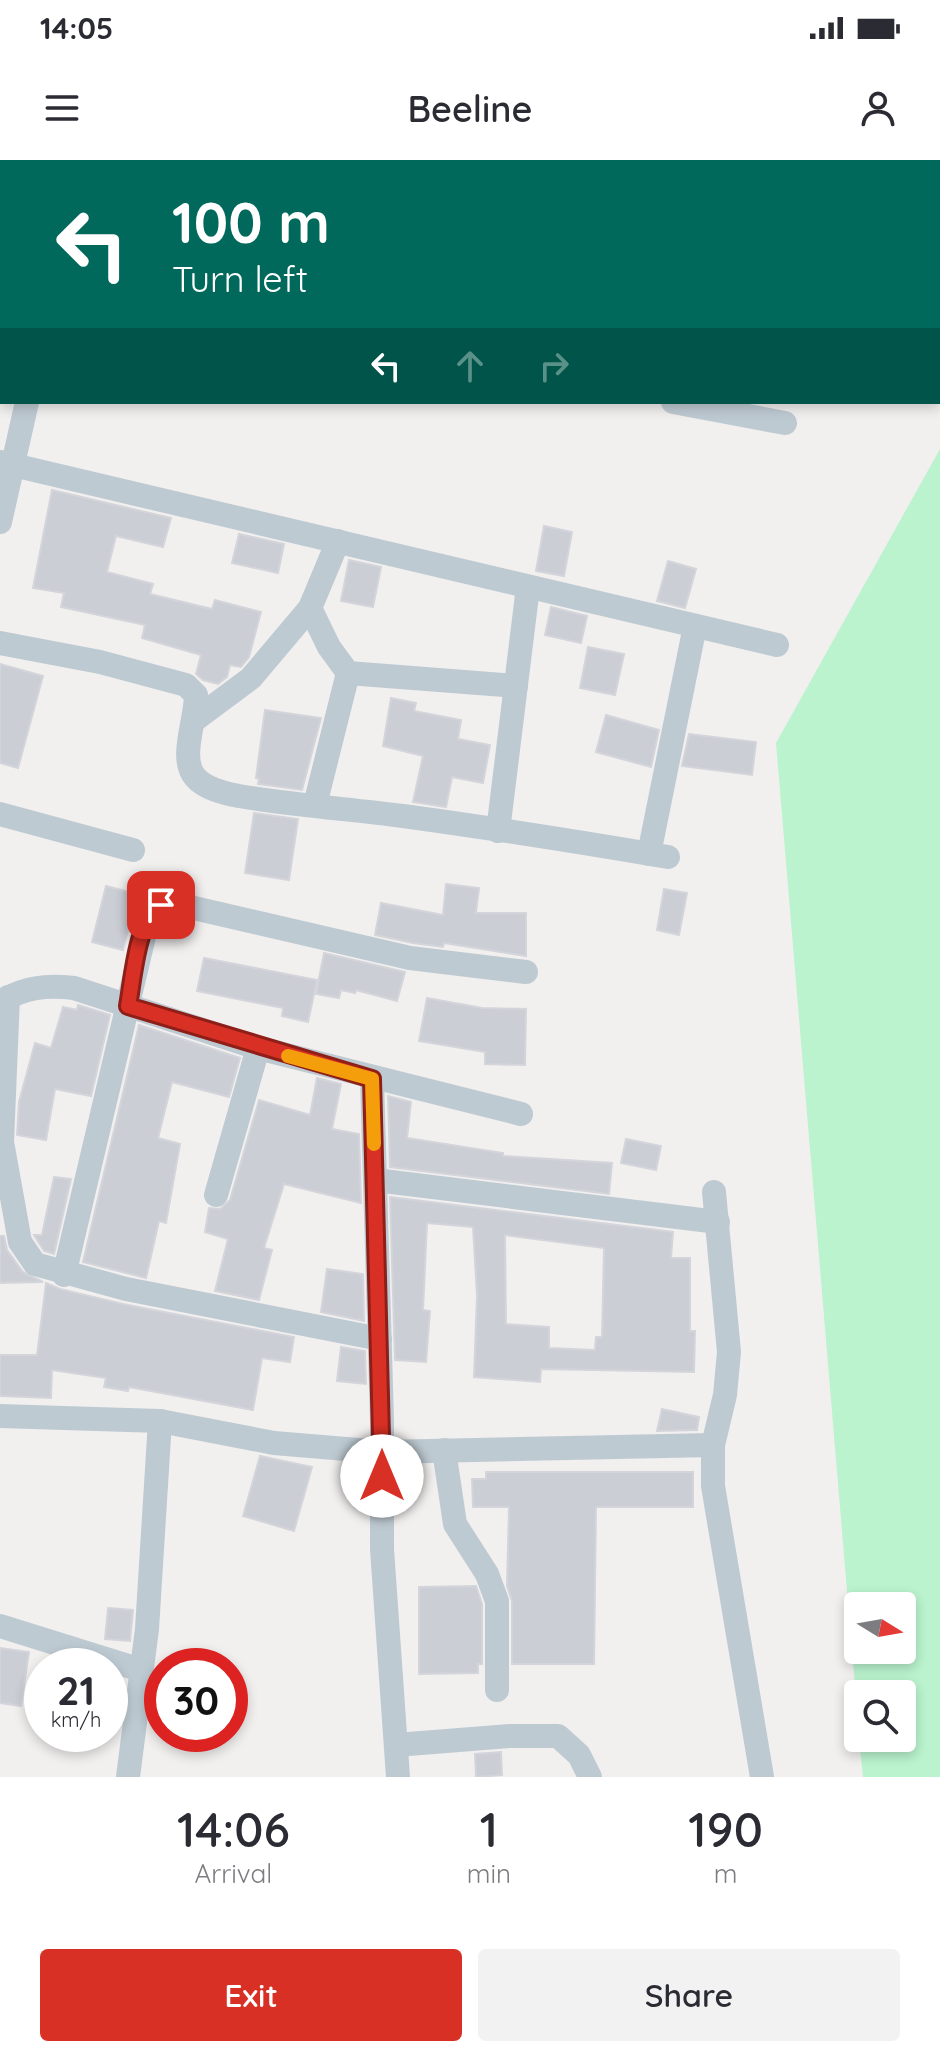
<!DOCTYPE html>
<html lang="en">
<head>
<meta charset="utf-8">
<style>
	:root { --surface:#fff; --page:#f2f2f3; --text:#2b2b33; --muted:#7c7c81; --accent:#d93025 }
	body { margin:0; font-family:Quicksand,sans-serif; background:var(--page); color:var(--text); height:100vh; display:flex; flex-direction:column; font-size:30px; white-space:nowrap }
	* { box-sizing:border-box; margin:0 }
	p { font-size:26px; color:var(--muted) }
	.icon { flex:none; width:44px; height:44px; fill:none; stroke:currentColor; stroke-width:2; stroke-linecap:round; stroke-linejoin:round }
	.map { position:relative; height:1617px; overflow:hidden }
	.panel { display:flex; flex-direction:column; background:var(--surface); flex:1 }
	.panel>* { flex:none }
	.banner { position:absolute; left:0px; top:0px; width:940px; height:244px; box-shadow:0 4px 12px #0003; background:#00695c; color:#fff; overflow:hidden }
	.needle { width:52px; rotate:101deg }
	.fabs { position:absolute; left:844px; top:1432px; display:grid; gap:16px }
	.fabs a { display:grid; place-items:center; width:72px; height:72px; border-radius:8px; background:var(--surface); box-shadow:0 4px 12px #0003; font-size:40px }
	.speed { position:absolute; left:24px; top:1488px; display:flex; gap:16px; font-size:40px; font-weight:700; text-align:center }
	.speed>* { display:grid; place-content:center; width:104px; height:104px; border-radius:50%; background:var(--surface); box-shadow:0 4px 12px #0003; line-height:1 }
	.speed small { font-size:20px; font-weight:400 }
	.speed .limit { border:12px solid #d22; background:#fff; color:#111 }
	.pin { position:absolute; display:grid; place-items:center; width:68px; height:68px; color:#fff; margin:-34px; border-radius:16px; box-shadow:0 4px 12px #0006 }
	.me { position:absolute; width:88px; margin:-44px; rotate:0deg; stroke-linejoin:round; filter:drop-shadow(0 0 6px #0008) }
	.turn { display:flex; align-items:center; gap:28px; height:168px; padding:0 40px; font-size:36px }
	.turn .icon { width:104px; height:104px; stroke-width:2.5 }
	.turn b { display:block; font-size:56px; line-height:68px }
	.lanes { display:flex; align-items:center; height:76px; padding:0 40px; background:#0003; justify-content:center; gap:40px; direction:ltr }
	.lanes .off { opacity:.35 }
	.eta { display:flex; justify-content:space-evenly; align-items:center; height:136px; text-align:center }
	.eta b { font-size:48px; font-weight:600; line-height:56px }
	.button { display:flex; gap:16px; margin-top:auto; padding:16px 40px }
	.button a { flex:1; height:92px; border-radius:8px; background:var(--accent); color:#fff; font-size:32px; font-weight:600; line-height:92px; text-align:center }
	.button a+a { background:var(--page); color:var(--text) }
	.status { display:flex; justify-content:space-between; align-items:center; height:56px; padding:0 40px; background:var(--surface); direction:ltr }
	.status svg { height:22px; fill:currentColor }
	header { display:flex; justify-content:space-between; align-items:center; height:104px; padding:0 40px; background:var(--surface); font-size:36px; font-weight:600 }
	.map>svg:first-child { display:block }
	.green { fill:#baf3ce; fill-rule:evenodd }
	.building { fill:#cbced4; stroke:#d3d5db; stroke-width:2; fill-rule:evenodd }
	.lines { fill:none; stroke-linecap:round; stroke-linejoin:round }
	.minor { stroke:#becad2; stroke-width:24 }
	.route-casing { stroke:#8d1f18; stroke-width:20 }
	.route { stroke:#d93025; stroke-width:14 }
	.slow { stroke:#f59e0b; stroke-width:14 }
</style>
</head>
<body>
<div class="status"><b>14:05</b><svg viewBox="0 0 49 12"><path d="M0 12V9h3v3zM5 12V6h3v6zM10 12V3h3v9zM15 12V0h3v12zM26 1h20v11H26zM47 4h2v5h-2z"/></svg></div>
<header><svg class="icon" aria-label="menu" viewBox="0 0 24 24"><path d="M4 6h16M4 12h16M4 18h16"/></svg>Beeline<svg class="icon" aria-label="person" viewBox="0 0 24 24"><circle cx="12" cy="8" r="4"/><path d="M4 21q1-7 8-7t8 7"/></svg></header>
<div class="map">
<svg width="940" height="1617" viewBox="0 0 940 1617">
	<rect width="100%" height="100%" fill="#f2efef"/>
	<path class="green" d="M940,289V1617H863L859,1578H902V1534H858V1562L776,583ZM858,1446H902V1490H858Z"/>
	<g class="building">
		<path d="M52,330L171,358L163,387L116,376L107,412L153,424L150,434L212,449L215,440L261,452L249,497L241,507L230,505L227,517L218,524L203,520L196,514L201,495L142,478L145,465L61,447L64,433L33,428Z"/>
		<path d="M544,366L572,372L564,416L536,411Z"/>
		<path d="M239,374L284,384L278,413L232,403Z"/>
		<path d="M349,400L381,407L373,447L341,441Z"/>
		<path d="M668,401L696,409L685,448L657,441Z"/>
		<path d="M551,447L587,456L581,483L545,475Z"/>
		<path d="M588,487L624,494L615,535L580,528Z"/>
		<path d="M0,504L43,516L18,608L0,603Z"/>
		<path d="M391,538L416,543L414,551L461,560L458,579L490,585L483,623L452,617L446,647L413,642L423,596L383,586Z"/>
		<path d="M265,550L321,558L302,630L258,624L259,619L256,618Z"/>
		<path d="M606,555L659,570L651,607L596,592Z"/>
		<path d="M689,574L756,582L752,615L682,606Z"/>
		<path d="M254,653L298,659L289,720L245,713Z"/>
		<path d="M446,724L479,728L476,753H526V796L444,783L443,787L413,783L375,775L381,743L443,755Z"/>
		<path d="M106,726L137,734L123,790L92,782Z"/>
		<path d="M664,729L687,733L679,775L657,770Z"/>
		<path d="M324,793L405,812L397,841L356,830L355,833L341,830L339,838L316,834Z"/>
		<path d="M204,798L317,820L308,862L282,856L283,848L197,831Z"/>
		<path d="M427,838L482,848L526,849L525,905L485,904V892L419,881Z"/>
		<path d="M78,845L110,855L91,936L55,929L46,980L17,975L19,942L35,883L51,888L63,847L77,850Z"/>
		<path d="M139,865L240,898L229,937L172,922L158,978L180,984L166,1063L159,1061L146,1118L83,1102Z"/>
		<path d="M317,918L341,924L332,969L359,974L361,1043L284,1024L264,1088L272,1090L259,1140L215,1131L228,1079L205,1072L209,1048L220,1049L230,1040L259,940L310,955Z"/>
		<path d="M388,936L411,942L407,978L503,993V996L612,1003L609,1034L390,1007Z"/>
		<path d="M626,979L661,986L656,1010L621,1003Z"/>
		<path d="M54,1017L71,1019L54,1094L44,1091L34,1075H42Z"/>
		<path d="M390,1037L673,1072L671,1098H690V1171H695L694,1212L541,1209L540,1222L474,1217L477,1136L473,1067L427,1063L423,1150L430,1151L426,1202L395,1200ZM505,1075L604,1088L602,1177H596L595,1190L549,1188V1167L506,1164Z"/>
		<path d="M0,1076H4L7,1090L23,1112L43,1122L0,1123Z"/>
		<path d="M327,1109L363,1114L364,1161L321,1152Z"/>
		<path d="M46,1123L60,1129L123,1144L294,1177L290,1202L262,1198L253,1250L129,1227L128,1231L104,1227L106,1218L52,1210L51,1238L0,1236V1195H37Z"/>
		<path d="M341,1187L365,1191L366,1224L337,1221Z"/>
		<path d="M662,1249L699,1257L697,1270L657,1271Z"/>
		<path d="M260,1296L312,1307L294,1371L243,1356Z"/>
		<path d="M486,1312H693V1347H596L594,1504H512V1441L507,1426L509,1347H473L472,1319H486Z"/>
		<path d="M476,1426L482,1444V1504H478V1513L419,1514V1427Z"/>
		<path d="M108,1448L133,1450L130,1481L105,1479Z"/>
		<path d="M0,1488L29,1492L21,1546L0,1543Z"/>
		<path d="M501,1592L502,1615L476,1617L475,1594Z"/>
	</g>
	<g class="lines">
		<g class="minor">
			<path d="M81,2V0"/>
			<path d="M0,122H2"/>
			<path d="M0,221H2"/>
			<path d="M673,242L785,263"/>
			<path d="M0,302L777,485"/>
			<path d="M0,362L27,242"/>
			<path d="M310,448L329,487L348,513L315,645"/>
			<path d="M0,483L100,502L186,525L196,535C196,560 179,598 195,617C205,629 225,633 239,636C293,645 349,649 403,656C491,668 580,682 668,697"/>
			<path d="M348,513L516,526"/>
			<path d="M196,559L251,518L310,448L338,381"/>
			<path d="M0,654L133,690"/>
			<path d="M498,671L528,427"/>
			<path d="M649,694L695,466"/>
			<path d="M8,837L2,982L20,1082L35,1104L126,1129L380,1179"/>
			<path d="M0,842C25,827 46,825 74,828L258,888L521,954"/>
			<path d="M372,919L382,1261V1389L398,1617"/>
			<path d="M375,1020L718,1062"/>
			<path d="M714,1032L729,1192L725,1235L713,1285V1326L762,1617"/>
			<path d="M216,1035L258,888"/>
			<path d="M64,1115L150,751L161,745H181L410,798L526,812"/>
			<path d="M0,1256L160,1261L274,1283L382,1292L713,1285"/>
			<path d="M444,1290L455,1364L487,1414L497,1441V1530"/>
			<path d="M0,1466L141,1510"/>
			<path d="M396,1585L510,1576H558L579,1595L590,1617"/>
			<path d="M128,1617L147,1469L160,1261"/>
		</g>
	</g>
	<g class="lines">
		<g class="route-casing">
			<path id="route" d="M161,745C137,758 133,819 128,846L372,919L382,1316"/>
		</g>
		<use href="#route" class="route"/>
		<path class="slow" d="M288,896L372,919L374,984"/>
	</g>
</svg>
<div class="fabs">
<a><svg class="needle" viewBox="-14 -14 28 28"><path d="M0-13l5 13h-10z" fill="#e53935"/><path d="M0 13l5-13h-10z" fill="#7c7c81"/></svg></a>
<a><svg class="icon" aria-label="search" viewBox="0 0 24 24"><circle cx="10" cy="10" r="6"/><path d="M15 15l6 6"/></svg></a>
</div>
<div class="speed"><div>21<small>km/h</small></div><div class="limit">30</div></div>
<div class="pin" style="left:161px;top:745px;background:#d93025"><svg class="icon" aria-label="arrive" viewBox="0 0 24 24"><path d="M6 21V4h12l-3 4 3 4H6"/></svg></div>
<svg class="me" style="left:382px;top:1316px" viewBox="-20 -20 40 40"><circle r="19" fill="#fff"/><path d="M0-13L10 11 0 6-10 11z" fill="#d93025"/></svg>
<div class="banner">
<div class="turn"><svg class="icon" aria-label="left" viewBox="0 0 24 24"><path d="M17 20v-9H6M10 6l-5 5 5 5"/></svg><div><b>100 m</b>Turn left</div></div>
<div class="lanes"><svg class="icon" aria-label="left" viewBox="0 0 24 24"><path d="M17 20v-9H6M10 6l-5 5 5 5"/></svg><svg class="icon off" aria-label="ahead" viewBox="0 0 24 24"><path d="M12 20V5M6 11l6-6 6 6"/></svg><svg class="icon off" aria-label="right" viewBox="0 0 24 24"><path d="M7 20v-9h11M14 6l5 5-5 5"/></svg></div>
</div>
</div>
<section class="panel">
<div class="eta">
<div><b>14:06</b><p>Arrival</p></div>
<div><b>1</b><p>min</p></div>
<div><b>190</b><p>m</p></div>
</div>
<div class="button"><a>Exit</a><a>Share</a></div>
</section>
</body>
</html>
